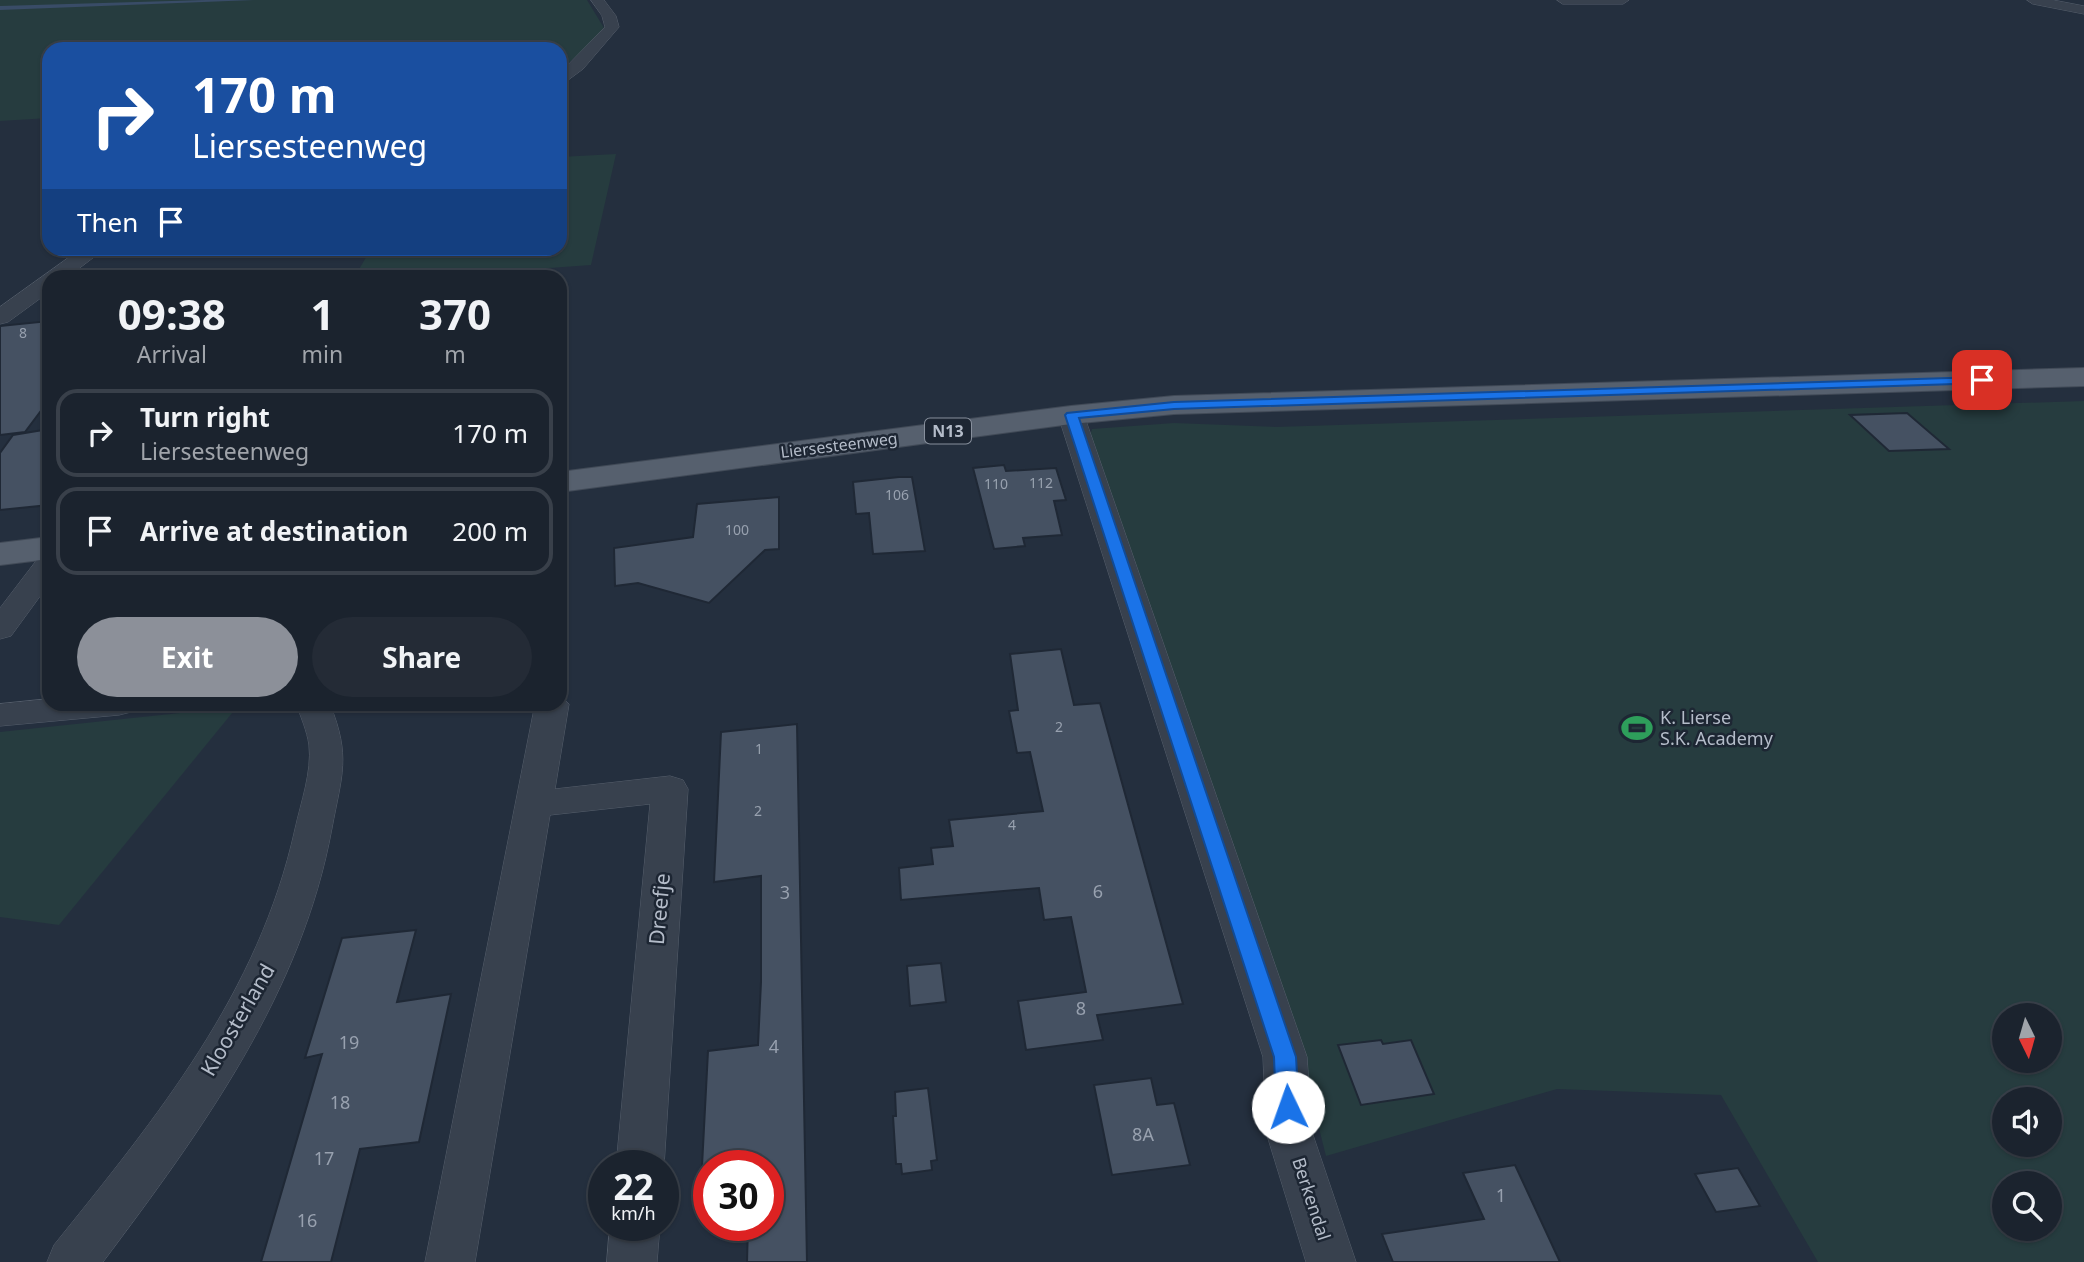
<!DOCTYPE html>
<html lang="en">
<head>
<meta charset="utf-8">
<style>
	:root { --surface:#1b232e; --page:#242b36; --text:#f1f3f6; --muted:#a0a4aa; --line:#39404a; --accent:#8c9099 }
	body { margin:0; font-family:"Noto Sans",sans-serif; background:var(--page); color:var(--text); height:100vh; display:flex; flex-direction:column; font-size:26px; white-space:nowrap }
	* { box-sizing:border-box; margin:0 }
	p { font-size:23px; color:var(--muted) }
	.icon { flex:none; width:38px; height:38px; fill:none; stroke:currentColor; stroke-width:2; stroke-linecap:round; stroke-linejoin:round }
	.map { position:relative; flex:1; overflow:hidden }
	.panel { position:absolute; left:42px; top:270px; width:525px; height:441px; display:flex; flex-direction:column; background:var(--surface); border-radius:21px; box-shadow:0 2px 5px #0004,0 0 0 2px var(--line) }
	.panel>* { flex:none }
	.hud { position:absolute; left:42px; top:42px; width:525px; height:214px; border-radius:21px; box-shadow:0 2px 5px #0004,0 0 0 2px var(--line); background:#1a4fa0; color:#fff; overflow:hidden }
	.needle { width:46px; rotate:175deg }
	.fabs { position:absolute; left:1992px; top:1003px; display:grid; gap:14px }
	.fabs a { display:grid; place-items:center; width:70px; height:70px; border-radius:50%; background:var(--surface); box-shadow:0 2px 5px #0004,0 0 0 2px var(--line); font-size:35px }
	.speed { position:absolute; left:588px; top:1150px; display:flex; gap:14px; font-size:35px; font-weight:700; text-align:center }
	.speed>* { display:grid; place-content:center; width:91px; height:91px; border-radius:50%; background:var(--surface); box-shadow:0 2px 5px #0004,0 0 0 2px var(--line); line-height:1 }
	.speed small { font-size:18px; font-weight:400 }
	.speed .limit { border:10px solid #d22; background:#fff; color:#111 }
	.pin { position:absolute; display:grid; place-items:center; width:60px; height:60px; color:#fff; margin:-30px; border-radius:14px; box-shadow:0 4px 10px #0006 }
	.me { position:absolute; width:77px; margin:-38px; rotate:357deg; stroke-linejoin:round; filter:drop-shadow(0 0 5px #0008) }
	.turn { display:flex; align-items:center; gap:24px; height:147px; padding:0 35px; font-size:32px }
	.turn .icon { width:91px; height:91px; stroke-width:2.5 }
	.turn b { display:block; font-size:49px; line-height:60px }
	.then { display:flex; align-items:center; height:66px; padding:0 35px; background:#0003; gap:14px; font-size:26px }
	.eta { display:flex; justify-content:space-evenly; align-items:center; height:119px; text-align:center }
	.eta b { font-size:42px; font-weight:700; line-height:49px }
	.cta { display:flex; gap:14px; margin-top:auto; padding:14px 35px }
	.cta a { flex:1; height:80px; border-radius:42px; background:var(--accent); color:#fff; font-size:28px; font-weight:700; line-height:80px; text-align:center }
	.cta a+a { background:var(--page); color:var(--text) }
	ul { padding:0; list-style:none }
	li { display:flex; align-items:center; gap:21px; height:88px; margin:0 14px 10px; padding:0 21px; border:4px solid var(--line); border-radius:21px }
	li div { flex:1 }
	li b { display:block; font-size:26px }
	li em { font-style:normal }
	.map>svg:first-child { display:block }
	.green { fill:#263c3f; fill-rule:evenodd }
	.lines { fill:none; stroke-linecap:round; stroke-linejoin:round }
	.stream { fill:#394c67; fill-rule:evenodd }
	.building { fill:#455162; stroke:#1f2835; stroke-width:2 }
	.minor-casing { stroke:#565f6c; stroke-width:1 }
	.primary-casing { stroke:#414a57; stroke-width:2 }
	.minor { fill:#38414e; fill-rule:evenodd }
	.primary { fill:#56606e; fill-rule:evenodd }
	.route { fill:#1a73e8; stroke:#114b97; stroke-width:2 }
	.labels { text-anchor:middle; stroke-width:5; stroke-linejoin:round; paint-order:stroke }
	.number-label { font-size:14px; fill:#98a1af }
	.shield { fill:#1d2633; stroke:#878f9c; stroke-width:2 }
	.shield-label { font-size:16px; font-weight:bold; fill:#b4bcc9 }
	.far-street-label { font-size:16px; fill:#b4bcc9; stroke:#1d2633 }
	.poi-label { font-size:18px; fill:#b4bcc9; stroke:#1d2633; text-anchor:start }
	.near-number-label { font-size:18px; fill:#98a1af }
	.street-label { font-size:18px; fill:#b4bcc9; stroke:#1d2633 }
	.near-street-label { font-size:21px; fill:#b4bcc9; stroke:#1d2633 }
</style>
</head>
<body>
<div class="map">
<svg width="2084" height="1262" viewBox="0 0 2084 1262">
	<rect width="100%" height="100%" fill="#242f3e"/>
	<g class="green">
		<path d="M0,0H587L604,28L597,39L560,70V49H49V118L0,121Z"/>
		<path d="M616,154L591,265L438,276H355L371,249L560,248V157Z"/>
		<path d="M2084,401V1262H1818L1721,1095L1557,1089L1326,1156L1295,1033L1090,436L1092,429L1174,423L1276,427ZM2004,1015H2049V1060H2004ZM2004,1099H2049V1144H2004ZM2004,1183H2049V1228H2004Z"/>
		<path d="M237,707L59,925L0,917V732Z"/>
	</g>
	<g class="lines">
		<path class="stream" d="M205,0H254L0,10V6Z"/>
	</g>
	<g class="building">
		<path d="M49,321V400L25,432L0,435V326Z"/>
		<path d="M1907,413L1949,449L1889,451L1850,415Z"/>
		<path d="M49,429V505L0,510V453L13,435Z"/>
		<path d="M1004,465L1006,471L1056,468L1066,500L1054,501L1062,535L1023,538L1025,546L994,549L973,468Z"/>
		<path d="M899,477H912L925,551L873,554L869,513L856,514L853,482Z"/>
		<path d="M779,497V549L765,550L709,603L638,583L615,586L614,548L693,537L697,504Z"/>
		<path d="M1061,649L1074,705L1100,703L1183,1004L1097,1015L1103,1040L1026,1050L1018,1001L1086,992L1071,917L1044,920L1039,888L901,900L899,868L933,864L931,848L953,846L949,820L1043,811L1030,752L1017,753L1009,711L1018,710L1010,654Z"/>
		<path d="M797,724L807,1262H747L748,1225H768V1166H702L708,1051L758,1045L761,982V876L714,882L721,732Z"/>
		<path d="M416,930L397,1002L451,994L419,1142L360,1149L331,1262H261L322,1054L305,1058L342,938Z"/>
		<path d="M941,963L946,1002L910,1006L907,966Z"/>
		<path d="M1381,1040L1383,1044L1411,1040L1434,1094L1361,1105L1338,1045Z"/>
		<path d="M1151,1078L1157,1105L1174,1103L1190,1165L1112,1175L1094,1085Z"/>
		<path d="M928,1088L937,1160L931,1161L932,1170L902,1174L901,1164H896L893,1116H896L895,1092Z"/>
		<path d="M1515,1165L1560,1262H1393L1382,1234L1484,1219L1463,1173Z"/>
		<path d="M1738,1168L1760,1206L1716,1212L1695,1174Z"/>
	</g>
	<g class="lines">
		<g class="minor-casing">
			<g id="minor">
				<path d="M591,0H604L616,16L619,27L583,69L560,86V73L605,27L602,16Z"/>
				<path d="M1557,0H1629L1623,4H1563Z"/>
				<path d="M2027,0H2053L2084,6V14L2033,4Z"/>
				<path d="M82,248H106L69,276H49V292L8,322L0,324V307Z"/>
				<path d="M1071,407L1080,410L1084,415L1307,1057L1312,1132L1356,1262H1306L1266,1132L1263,1057L1058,415L1062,410Z"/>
				<path d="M49,554V584L11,636L0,639V608L39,557Z"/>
				<path d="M560,695L569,704L555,789L670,776L683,780L688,789L664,1166H616L650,804L550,815L475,1262H425L535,704H560Z"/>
				<path d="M49,699V704H136L131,712L119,715L0,726V704Z"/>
				<path d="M296,704H330C351,757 342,774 332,828C302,993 202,1130 103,1262H47L54,1245C157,1117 259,993 295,829C301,802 312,772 309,745C307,731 301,717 296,704Z"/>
				<path d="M610,1225H660L657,1262H607Z"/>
			</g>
		</g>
		<g class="primary-casing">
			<g id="primary">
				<path d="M2084,368V386L1174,414L1071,424L560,492V472L1071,406L1174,396Z"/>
				<path d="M49,537V559L0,565V543Z"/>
			</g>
		</g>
		<use href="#minor" class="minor"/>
		<use href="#primary" class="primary"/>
	</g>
	<path class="route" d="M1982,377L1986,378V383L1174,409L1079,418L1296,1057L1299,1107L1296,1114L1288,1117L1280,1114L1276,1107L1274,1057L1065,415L1067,413L1174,402Z"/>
	<defs>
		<g id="stadium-bare" transform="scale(2.415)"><path d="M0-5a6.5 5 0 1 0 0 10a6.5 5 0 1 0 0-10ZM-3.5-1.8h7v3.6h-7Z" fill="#2e9e5b" stroke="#1d2633" stroke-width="2.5" paint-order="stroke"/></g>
	</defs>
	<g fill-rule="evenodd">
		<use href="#stadium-bare" x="1637" y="728"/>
	</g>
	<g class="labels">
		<g class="number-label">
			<text x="23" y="338">8</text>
			<text x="1041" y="488">112</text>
			<text x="996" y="489">110</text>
			<text x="897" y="500">106</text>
			<text x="737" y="535">100</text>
			<text x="1059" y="732">2</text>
			<text x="759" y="754">1</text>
			<text x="758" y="816">2</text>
			<text x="1012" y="830">4</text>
		</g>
		<rect class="shield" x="925" y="418.5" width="46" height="25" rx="5"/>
		<g class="shield-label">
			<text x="948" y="437">N13</text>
		</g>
		<g class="far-street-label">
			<text transform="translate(839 445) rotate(-7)" y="6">Liersesteenweg</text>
		</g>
		<g class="poi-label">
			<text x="1660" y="724">K. Lierse<tspan x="1660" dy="21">S.K. Academy</tspan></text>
		</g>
		<g class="near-number-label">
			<text x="1098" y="898">6</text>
			<text x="785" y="899">3</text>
			<text x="1081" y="1015">8</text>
			<text x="349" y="1049">19</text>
			<text x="774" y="1053">4</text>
			<text x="340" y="1109">18</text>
			<text x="1143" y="1141">8A</text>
			<text x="324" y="1165">17</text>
			<text x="1501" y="1202">1</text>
			<text x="307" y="1227">16</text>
		</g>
		<g class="street-label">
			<text transform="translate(1311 1199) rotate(72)" y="6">Berkendal</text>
		</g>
		<g class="near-street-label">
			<text transform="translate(660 909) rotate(-85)" y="7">Dreefje</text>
			<text transform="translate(238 1020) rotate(-60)" y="7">Kloosterland</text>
		</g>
	</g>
</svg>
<div class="fabs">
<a><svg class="needle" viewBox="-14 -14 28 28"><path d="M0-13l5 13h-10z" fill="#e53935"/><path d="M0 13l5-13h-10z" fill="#a0a4aa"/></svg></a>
<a><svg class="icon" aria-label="sound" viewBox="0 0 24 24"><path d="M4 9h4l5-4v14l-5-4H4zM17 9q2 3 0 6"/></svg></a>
<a><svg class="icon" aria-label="search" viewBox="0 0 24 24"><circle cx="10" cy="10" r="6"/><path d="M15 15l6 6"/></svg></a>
</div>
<div class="speed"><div>22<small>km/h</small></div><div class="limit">30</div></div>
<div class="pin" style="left:1982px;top:380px;background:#d93025"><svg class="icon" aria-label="arrive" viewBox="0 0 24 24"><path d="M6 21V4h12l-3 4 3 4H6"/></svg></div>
<svg class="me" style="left:1288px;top:1107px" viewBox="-20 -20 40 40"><circle r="19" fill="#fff"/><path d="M0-13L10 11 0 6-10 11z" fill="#1a73e8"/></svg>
<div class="hud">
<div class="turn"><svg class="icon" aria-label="right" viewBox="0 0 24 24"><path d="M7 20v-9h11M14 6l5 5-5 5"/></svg><div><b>170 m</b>Liersesteenweg</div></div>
<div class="then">Then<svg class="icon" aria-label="arrive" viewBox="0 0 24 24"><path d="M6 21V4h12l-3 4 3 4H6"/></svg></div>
</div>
<section class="panel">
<div class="eta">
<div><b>09:38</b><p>Arrival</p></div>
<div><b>1</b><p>min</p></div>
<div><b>370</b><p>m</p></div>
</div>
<ul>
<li><svg class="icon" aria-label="right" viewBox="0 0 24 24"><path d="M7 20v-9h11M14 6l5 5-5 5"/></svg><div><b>Turn right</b><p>Liersesteenweg</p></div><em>170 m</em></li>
<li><svg class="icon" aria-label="arrive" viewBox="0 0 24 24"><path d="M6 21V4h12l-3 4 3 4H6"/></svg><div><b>Arrive at destination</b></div><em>200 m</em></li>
</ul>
<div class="cta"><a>Exit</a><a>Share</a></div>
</section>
</div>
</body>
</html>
